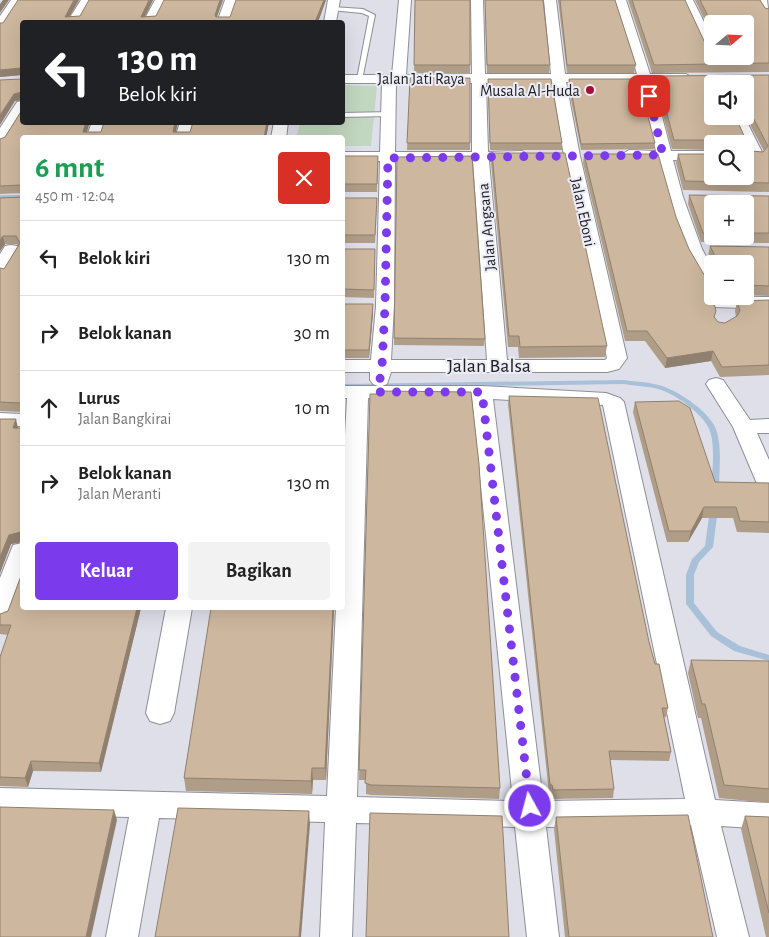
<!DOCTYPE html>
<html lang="id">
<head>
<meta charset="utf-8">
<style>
	:root { --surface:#fff; --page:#f2f2f2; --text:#222; --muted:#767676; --line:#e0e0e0; --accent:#7c3aed }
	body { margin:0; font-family:"Alegreya Sans",sans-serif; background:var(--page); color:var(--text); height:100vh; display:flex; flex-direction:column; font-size:19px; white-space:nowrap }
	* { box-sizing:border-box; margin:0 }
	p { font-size:16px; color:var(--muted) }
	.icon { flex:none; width:28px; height:28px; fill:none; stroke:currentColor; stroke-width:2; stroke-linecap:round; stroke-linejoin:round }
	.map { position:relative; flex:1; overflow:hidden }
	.sheet { position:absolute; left:20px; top:135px; width:325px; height:475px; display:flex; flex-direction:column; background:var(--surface); border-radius:5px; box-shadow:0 5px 20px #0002 }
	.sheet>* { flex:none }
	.guide { position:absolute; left:20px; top:20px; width:325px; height:105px; border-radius:5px; box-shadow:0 5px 20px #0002; background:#202124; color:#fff; overflow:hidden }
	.needle { width:32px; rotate:71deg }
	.controls { position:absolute; left:704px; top:15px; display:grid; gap:10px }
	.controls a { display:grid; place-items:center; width:50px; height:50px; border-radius:5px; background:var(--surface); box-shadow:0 5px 20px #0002; font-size:25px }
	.pin { position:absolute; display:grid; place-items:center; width:42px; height:42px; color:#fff; margin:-21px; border-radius:10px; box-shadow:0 2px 8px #0006 }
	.me { position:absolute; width:55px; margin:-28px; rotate:353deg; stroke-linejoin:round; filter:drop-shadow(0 0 4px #0008) }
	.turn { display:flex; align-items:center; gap:18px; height:105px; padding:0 15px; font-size:22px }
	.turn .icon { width:65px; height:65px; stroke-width:2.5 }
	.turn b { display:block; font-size:35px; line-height:42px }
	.round { display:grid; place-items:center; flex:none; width:52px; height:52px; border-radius:5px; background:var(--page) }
	.overview { display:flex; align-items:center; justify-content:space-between; height:85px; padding:0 15px }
	h1 { font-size:30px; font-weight:600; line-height:38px; color:#1e9e55 }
	.primary-button { display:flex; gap:10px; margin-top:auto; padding:10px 15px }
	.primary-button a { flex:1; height:58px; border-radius:5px; background:var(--accent); color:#fff; font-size:20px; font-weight:600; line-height:58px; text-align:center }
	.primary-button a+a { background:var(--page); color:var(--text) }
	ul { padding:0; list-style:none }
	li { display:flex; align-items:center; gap:15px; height:75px; padding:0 15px; border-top:1px solid var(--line) }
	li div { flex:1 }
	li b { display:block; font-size:19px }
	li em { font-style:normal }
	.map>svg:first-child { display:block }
	.green { fill:#c2d7bf }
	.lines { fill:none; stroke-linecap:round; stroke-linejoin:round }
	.stream { fill:#a9c1d8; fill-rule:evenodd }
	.service-casing { stroke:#8e8e98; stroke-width:2 }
	.minor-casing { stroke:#8e8e98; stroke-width:2 }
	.service { fill:#fff; fill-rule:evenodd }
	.minor { fill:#fff; fill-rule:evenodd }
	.wall { fill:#b09d88; fill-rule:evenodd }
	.shaded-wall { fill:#90806f }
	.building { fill:#cdb79e; stroke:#90806f; fill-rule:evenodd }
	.route { stroke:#7c3aed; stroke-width:9; stroke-dasharray:0 16.2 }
	.poi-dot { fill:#a70e33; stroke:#ececf7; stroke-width:2 }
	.labels { text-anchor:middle; stroke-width:4; stroke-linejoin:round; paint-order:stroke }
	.far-street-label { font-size:16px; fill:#202023; stroke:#ececf7 }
	.far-poi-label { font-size:16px; fill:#202023; stroke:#ececf7; text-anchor:end }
	.street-label { font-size:20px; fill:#202023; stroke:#ececf7 }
</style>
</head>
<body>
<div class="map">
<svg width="769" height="937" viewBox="0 0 769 937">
	<rect width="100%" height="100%" fill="#dfdfea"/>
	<path class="green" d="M343,85L377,86L371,146H343L342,138H296L300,123L342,122Z"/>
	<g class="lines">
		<g class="stream">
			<rect x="0" y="195" width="22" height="4"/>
			<path d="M624,380C637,382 650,382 662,386C680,392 712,413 717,432C722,450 719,471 719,490L718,492H712L711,490C712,473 716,445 709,429C703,414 674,393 658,389C647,386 635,386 624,384L342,388V384Z"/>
			<path d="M714,506L718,509L713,547L699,562L694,575V603L717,632L740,646L769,655V661L734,651L711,636L686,604V575L692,559L705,546L710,509Z"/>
		</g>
		<g class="service-casing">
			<g id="service">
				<path d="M332,7L363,9L375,15L362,80L357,79L369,16L362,13L330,10L329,9Z"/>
				<path d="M392,112L393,114L389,116L342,117V113Z"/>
			</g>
		</g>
		<g class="minor-casing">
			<g id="minor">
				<path d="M11,0H23L4,28L0,29V16Z"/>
				<path d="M81,0H93L79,22H67Z"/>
				<path d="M155,0H167L155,22H143Z"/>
				<path d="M225,0H237L229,22H217Z"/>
				<path d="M328,0H340L336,22H324Z"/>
				<path d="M399,0H411L406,75L472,74L471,0H483L485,74H551L544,0H556L565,74H637L614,0H626L650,74H686L693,78L686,82H653L671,151H712V161L673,160L683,197L702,249L712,268V288L706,287C680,249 668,204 658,160H629L621,155L629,150L656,151L639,82H566L580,156L627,358L619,369L607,372H391L387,384L382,386H482L606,393L620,398L624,402L715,800L769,803V829L721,826L749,937H717L691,825L546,827L559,937H527L515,827L356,823L352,937H320L325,822L159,818L138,937H106L129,817L0,814V788L327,796L336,608H342V491L347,398H342V386H378L373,384L370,380V372H342V360H371L376,306L380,161L342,162V152H380L382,83H342V75H392ZM396,83H472V152H395ZM486,83H552L564,156L607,358L605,360H507L489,161H522L530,156L522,151L488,152ZM395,161H473L487,360H391L394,306ZM368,398H472L513,801L357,797ZM493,399L603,405L685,799L543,801Z"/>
				<path d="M681,0H693L712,38V54L705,50Z"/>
				<path d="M755,0H767L769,16L765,15Z"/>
				<path d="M22,101V116L5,143L0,145V128L17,102Z"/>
				<path d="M730,116H744L764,156L761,159H751L745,149V144H743Z"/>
				<path d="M92,122H107L101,138H86Z"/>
				<path d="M180,122H195L190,138H175Z"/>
				<path d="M274,122H288L286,138H271Z"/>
				<path d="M11,245L17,246L20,250L6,275L0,276V254L5,246Z"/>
				<path d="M712,292V296L769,297V309L714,307L710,296Z"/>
				<path d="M716,378L723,380L750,420L769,419V433H757L769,460V493L761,491L758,486L733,427L706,384L709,380Z"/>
				<path d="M0,413L22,414V426L0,427Z"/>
				<path d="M22,543V585L9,620L0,622V578L13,545Z"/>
				<path d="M166,608H192L174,713L170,721L160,724L150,721L146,713Z"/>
			</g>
		</g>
		<use href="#service" class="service"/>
		<use href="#minor" class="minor"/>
	</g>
	<g class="wall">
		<path d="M18,0H79L70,17L80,16L89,0H153L145,17L156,16L223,0L217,17H230L326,0L318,22H22L87,132H101L178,122L176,132H190L193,122H269L266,138H22V413V412L0,411V268L4,269L18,246L17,244H5L0,251V198L22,197V193L0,194V139L5,137L22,110V100L15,101L22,79L21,75L0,77L3,23Z"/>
		<path d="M415,0L470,65V73H414Z"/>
		<path d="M485,0H543L550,65L549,73H487Z"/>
		<path d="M558,0H615L636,65L634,73H567Z"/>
		<path d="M628,0H685L705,43L712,47L745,56L712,24V35L695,0H760L765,8L769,9V72L652,73Z"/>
		<path d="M769,75V192L683,190L676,163L678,154H712L745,144H712V150L672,149L655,85L657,76ZM712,84H745V115L764,151L763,152L751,151Z"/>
		<path d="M410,78L470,143V150H407Z"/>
		<path d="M488,79L562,143V150H490Z"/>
		<path d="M569,79L655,143L654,149L581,150L568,85Z"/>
		<path d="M492,153L607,346L605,357L519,358L518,347H508L491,163Z"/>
		<path d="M584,154L676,217L689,249L706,278L712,279V291H711L715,318L718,322L725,323L736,317L735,311L737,301L769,300V375L720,377L711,361L665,368L645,341H625L583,163Z"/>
		<path d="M342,156H378L377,192H342Z"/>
		<path d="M397,157L485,339L484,346L394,345Z"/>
		<path d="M689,195L769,196V243L701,242L688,204ZM712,204H745V236H712Z"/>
		<path d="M342,198H377L375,243H342Z"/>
		<path d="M710,246L769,247V296L745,295V264H712V265L708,256Z"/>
		<path d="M342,249H375L374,298L342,297Z"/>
		<path d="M342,304L373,313L369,358H342Z"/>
		<path d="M370,394L500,788L499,799L371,795L366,794V780H359Z"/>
		<path d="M509,396L649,642L655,664L668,708L666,717H664L671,752L669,761L610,760L614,789L613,798L552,799L551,794H549L508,404Z"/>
		<path d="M635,402L715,482L769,483V533L737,532L733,518H702L688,542H667L633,412Z"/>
		<path d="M0,419L18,428L141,608L101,772L33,771L28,787L0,786V657L8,635L0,634V614L8,611L21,576V542L11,544L0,573Z"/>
		<path d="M211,608H336H334L326,780H313L312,794L186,791L184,778Z"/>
		<path d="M691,660L769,661V803L719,798L701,718H698L688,673Z"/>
		<path d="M745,816L769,817V937H766L741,829Z"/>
		<path d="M556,817L713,937H565L554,829Z"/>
	</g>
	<g class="shaded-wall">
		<path d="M3,0H9L0,13V4Z"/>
		<path d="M74,0H79L66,22L65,17Z"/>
		<path d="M149,0H153L142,22L141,17Z"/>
		<path d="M220,0H223L215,21V15Z"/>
		<path d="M324,0H326L318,22H315Z"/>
		<path d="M21,68L22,75L0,77V70Z"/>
		<path d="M22,92V100L15,101L0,125V115L14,94Z"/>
		<path d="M86,122H90L85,138L83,132Z"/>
		<path d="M175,122H178L174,138L173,132Z"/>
		<path d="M267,122H269L266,138H264Z"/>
		<path d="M3,236L5,244L0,251V240Z"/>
		<path d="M712,281V291H710V286Z"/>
		<path d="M373,304V313L369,358V350Z"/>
		<path d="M713,351L711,361L665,368L667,358Z"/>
		<path d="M344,392L345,404L342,447V429Z"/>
		<path d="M16,419L18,428H13Z"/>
		<path d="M704,507L702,518L688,542L691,531Z"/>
		<path d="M21,532L22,542L11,544L0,573V557L9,535Z"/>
		<path d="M137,608H141L101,772L99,763Z"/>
		<path d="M333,608H336H334L326,780L325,768Z"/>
		<path d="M31,761L33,771L28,787L25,778Z"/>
		<path d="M312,768L313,780L312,794L311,781Z"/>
		<path d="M114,810L117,820L91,937H86Z"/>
		<path d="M309,811L310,824L301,937H299Z"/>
	</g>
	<g class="building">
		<path d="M18,0H74L65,17L80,16L89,0H149L141,17L156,16L164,0H220L215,15L216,17H230L236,0H324L315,22H22V122H86L83,132H101L104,122H175L173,132H190L193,122H267L264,138H22V406L20,403L0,402V268L4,269L20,243L16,236H3L0,240V198L22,197V185L0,186V139L5,137L22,110V92L14,94L0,115V80L22,79L21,68L0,70V23H3Z"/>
		<path d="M415,0H470V65H414Z"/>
		<path d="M485,0H543L550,65H487Z"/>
		<path d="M560,0H615L636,65H567Z"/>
		<path d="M632,0H685L705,43L712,47V56H745V24H712L700,0H760L765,8L769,9V63L654,65Z"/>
		<path d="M769,75V183L685,181L678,154H712V176H745V144H715L716,142L714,140H674L657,76ZM712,84H745V106H747L768,146L763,152L751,151L735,116H712Z"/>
		<path d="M410,78H470V143H407Z"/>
		<path d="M488,79H551L562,143H490Z"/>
		<path d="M569,79H638L655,143L581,144Z"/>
		<path d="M492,153H565L607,346L520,347L519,336H509Z"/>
		<path d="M584,154H658L676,217L689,249L706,278L712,279V281L710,286L716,311L714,317L718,322L725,323L737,316L740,311L737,301L769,300V365L722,367L713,351L667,358L647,331H627Z"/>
		<path d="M342,156H378L377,184H342Z"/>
		<path d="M472,156L485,339L394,338L397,157Z"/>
		<path d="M689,195L769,196V233H745V204H712V233H703Z"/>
		<path d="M342,198H377L375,235H342Z"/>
		<path d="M710,246L769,247V286L745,285V264H716V258Z"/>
		<path d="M342,249H375L374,290L342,289Z"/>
		<path d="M342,304H373L369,350H342Z"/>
		<path d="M379,391L471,392L479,464L500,788L371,785L365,783L366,770H359L370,394H379Z"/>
		<path d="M342,392H344L342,429Z"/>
		<path d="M509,396L598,398L649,642L655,664H659L668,708H662L671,752L609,751L614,789L553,790L552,785H550Z"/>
		<path d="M679,401L690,408L715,482L769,483V522L740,521L736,507H704L691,531H669L635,402Z"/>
		<path d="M0,419H16L13,428H22V608H137L99,763L31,761L25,778L0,777V657L11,625H0V614L8,611L21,576V532L9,535L0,557Z"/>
		<path d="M211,608H333L325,768H312L311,781L184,778Z"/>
		<path d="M691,660L769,661V789L724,785L705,704H702Z"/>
		<path d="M0,807L114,810L86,937H0Z"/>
		<path d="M178,808L309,811L299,937H155Z"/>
		<path d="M370,813L502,816L509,937H366Z"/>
		<path d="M688,815L713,937H569L556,817Z"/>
		<path d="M745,816L769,817V913Z"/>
	</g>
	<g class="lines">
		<path class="route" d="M530,806L482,392H378L382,366L385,306L388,158L663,155L649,96"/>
	</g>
	<circle class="poi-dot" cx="590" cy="90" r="5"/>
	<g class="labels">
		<g class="far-street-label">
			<text x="421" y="84">Jalan Jati Raya</text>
			<text transform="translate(584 212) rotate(78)" y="6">Jalan Eboni</text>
			<text transform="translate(486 227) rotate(-95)" y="6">Jalan Angsana</text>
		</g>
		<g class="far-poi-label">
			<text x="580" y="96">Musala Al-Huda</text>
		</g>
		<g class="street-label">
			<text x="489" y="372">Jalan Balsa</text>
		</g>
	</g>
</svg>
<div class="controls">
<a><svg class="needle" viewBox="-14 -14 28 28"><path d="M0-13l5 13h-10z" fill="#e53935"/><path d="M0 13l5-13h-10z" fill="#767676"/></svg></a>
<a><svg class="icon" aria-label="sound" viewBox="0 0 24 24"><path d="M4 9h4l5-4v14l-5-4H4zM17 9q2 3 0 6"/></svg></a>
<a><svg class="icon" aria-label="search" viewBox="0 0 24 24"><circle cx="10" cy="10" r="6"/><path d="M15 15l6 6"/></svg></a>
<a>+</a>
<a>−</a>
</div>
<div class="pin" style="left:649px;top:96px;background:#d93025"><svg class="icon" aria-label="arrive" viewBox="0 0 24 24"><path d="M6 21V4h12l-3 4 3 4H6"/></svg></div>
<svg class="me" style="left:530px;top:806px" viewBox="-20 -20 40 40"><circle r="17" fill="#7c3aed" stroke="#fff" stroke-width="3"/><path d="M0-11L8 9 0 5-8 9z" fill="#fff"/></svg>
<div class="guide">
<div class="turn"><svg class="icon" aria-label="left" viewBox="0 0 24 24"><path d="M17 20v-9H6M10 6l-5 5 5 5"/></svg><div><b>130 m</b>Belok kiri</div></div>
</div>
<section class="sheet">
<div class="overview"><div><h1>6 mnt</h1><p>450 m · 12:04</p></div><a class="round" style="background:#d93025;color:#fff"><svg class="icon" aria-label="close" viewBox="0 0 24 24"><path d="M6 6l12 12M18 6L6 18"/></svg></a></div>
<ul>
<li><svg class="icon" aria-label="left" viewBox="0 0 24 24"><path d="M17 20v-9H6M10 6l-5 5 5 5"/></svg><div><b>Belok kiri</b></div><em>130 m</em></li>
<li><svg class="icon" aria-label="right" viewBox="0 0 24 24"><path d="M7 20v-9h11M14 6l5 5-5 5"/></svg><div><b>Belok kanan</b></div><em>30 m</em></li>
<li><svg class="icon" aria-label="ahead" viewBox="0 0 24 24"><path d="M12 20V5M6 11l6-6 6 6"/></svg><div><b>Lurus</b><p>Jalan Bangkirai</p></div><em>10 m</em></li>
<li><svg class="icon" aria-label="right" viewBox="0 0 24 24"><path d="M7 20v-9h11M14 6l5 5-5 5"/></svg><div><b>Belok kanan</b><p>Jalan Meranti</p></div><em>130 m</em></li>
</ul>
<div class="primary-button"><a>Keluar</a><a>Bagikan</a></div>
</section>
</div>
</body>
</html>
